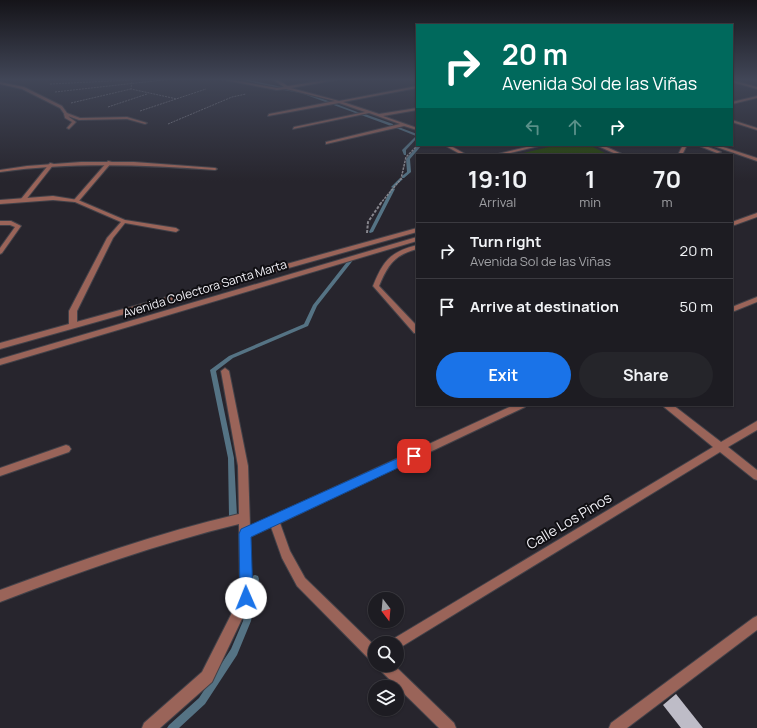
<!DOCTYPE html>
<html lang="en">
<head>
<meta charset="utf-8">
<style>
	:root { --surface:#1d1c22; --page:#25252a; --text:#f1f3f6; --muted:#a0a1a5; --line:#3b3a40; --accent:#1a73e8 }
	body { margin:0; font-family:Manrope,sans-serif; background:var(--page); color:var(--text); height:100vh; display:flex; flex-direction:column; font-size:15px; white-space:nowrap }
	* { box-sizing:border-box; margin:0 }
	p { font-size:13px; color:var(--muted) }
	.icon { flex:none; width:22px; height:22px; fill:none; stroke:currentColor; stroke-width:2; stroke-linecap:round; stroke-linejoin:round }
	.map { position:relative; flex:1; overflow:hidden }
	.sheet { position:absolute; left:416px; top:154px; width:317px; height:252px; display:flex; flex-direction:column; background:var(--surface); border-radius:0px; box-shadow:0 1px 3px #0004,0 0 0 1px var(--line) }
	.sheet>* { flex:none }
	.banner { position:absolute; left:416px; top:24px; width:317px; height:122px; border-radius:0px; box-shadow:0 1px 3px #0004,0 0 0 1px var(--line); background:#00695c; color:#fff; overflow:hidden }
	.needle { width:26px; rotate:164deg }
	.tools { position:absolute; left:368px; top:592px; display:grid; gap:8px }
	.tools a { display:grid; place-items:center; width:36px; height:36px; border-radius:50%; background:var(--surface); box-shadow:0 1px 3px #0004,0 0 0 1px var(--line); font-size:20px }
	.pin { position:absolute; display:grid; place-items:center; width:34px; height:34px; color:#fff; margin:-17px; border-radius:8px; box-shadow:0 2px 6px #0006 }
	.me { position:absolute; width:44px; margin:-22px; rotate:359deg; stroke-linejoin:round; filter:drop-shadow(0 0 3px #0008) }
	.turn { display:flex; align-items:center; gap:14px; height:84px; padding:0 20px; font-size:18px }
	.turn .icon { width:52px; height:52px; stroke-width:2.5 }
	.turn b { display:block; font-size:28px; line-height:34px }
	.lanes { display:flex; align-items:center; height:38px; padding:0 20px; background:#0003; justify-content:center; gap:20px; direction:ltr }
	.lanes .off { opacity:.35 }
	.eta { display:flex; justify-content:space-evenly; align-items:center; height:68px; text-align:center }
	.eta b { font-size:24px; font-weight:700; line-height:28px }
	.cta { display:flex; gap:8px; margin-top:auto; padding:8px 20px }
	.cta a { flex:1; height:46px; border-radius:24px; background:var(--accent); color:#fff; font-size:16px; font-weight:700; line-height:46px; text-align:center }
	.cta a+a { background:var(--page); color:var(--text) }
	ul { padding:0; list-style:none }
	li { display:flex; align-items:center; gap:12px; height:56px; padding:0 20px; border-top:1px solid var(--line) }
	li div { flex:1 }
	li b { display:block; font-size:15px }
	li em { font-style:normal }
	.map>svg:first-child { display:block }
	.green { fill:#244207 }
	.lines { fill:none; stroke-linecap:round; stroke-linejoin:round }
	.stream { fill:#557384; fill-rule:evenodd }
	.building { fill:#bebcc7 }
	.service-casing { stroke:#434249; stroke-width:2 }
	.minor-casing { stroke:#434249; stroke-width:2 }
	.tertiary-casing { stroke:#434249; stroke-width:2 }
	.path-far2 { stroke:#87868d; stroke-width:1; stroke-dasharray:2 1; stroke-linecap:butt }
	.path-far1 { stroke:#87868d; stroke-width:1.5; stroke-dasharray:2.5 1; stroke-linecap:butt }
	.path { stroke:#87868d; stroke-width:2; stroke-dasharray:3 1.5; stroke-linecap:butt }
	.service { fill:#9a6459; fill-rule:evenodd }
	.minor { fill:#9a6459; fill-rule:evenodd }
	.tertiary { fill:#9a6459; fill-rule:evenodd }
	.route { fill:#1a73e8; stroke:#114b97 }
	.labels { text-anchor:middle; stroke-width:4; stroke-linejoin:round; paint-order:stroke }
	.street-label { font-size:12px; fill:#f2f1f7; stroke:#100f13 }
	.near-street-label { font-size:14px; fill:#f2f1f7; stroke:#100f13 }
</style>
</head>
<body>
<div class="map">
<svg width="757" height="728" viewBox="0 0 757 728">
	<rect width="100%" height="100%" fill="#27252d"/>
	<path class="green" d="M557,145H589L609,155H515Z"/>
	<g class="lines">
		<g class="stream">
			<path d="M238,79H244L282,87L283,88L302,91L360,113L358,114L301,93L283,90L282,89Z"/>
			<path d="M362,113L393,124V125L391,126L361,115Z"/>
			<path d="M396,126L417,134V138L406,150V155H404L402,150L416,136L396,128Z"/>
			<path d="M418,145H422L410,159L411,172L404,178H402V176L407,172L406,159Z"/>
			<path d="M400,178L403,179L393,188L395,189L373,232L370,233L369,232L391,189L393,188L391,187Z"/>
			<path d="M350,258H354V259L317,306L308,326L233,358L216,371L234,458L237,516L236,518L233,519L230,518L229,516L228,458L210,370L229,356L304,324L313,305Z"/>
			<path d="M255,575L258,576L259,579L251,621L237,655L205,704L179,728H167L169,725L199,698L231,649L243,621L251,579L252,576Z"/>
		</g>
	</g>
	<path class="building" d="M676,694L703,728H681L663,705Z"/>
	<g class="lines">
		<g class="service-casing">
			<g id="service">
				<path d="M228,79L277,88L279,89L277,90L219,79Z"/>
				<path d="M66,113L68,114L69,117L76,122L69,129L67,128L72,122L65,118L64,114Z"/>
				<path d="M108,161L112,162L78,202H74V200Z"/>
				<path d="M50,163L54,164L25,201H21V199Z"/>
			</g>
		</g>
		<g class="minor-casing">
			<g id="minor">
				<path d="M272,79H276L288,86L332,79H341L291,88L339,101L417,86V88L343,102L379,114L417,108V110L383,116L417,128V130L404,126L326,144V142L400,124L369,113L293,129L294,127L365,112L339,103L268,116L269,114L335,101L286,89L276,90V88L284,87Z"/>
				<path d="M732,80L757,87V89L732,82Z"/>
				<path d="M0,82L24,87L62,106L67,113L80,118L127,117L147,123L145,124L127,119L79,120L65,115L60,108L22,89L0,84Z"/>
				<path d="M757,96V98L732,104V102Z"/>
				<path d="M732,120L757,128V130L732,122Z"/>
				<path d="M444,145H449L467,155H462Z"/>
				<path d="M535,145H543L502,155H494Z"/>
				<path d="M596,145H602L624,155H618Z"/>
				<path d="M81,162H134L215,168L217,169L215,170C143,165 72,162 0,172V170L27,166Z"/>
				<path d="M53,196L78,200L125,220L176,228L179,230L176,232L125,223L113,238L77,311V326L73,328L69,326V311L107,238L121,222L75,202L53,200L0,204V200Z"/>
				<path d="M757,213V217L732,226V222Z"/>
				<path d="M0,221H11L21,226L2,253L0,254V248L15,227L10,225H0Z"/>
				<path d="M417,245V249C394,255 388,265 379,286L417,326V333H414L373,286C383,261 390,252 417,245Z"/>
				<path d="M757,297V302L732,312V307Z"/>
				<path d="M225,368L229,371L248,466L250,526L514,405H526L525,407L280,523L290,551L305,578L375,646V661L370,660L297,586L282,558L271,527L250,537L252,598L250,602L212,682L160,728H142L144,723L202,672L240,597L239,524C157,544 79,572 0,602V590C79,561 157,533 239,514L238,466L221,371Z"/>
				<path d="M663,405H673L721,442L757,421V430L728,447L757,470V480L754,479L720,452L401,647L397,649V643H391L393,639L713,447L664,407Z"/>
				<path d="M66,445L69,446L71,449L69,452L0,476V468Z"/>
				<path d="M757,616V630L627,728H609L611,723L753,618Z"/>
				<path d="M379,665H394L454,723L456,728H439L380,670Z"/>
			</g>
		</g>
		<g class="tertiary-casing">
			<g id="tertiary">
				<path d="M683,145H687L682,155H678Z"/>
				<path d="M697,145H703L721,152L717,153Z"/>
				<path d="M711,145H717L757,158V161Z"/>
				<path d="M417,228V232L0,349V343Z"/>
				<path d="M417,237V241L0,365V359Z"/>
			</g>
		</g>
		<g class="path-far2">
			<path d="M50,84L132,80L131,89L177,99"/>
			<path d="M55,92L172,79"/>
			<path d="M71,103L131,89"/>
			<path d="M108,107L147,94"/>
			<path d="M140,111L206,89"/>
			<path d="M168,124L232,97L246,94"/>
		</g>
		<path class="path-far1" d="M380,204L401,179L406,157L418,145"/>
		<path class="path" d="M367,233L368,222L381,203"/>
		<use href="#service" class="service"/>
		<use href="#minor" class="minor"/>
		<use href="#tertiary" class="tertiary"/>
	</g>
	<linearGradient id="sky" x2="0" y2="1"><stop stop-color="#151419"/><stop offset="0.44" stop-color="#414657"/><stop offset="1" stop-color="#414657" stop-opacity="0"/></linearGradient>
	<rect width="757" height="181" fill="url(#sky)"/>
	<path class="route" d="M414,451L417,452L419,456L417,459L251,537L253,598L251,603L246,605L242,603L240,598L239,534L241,529Z"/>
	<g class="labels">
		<g class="street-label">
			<text transform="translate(205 289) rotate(-17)" y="4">Avenida Colectora Santa Marta</text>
		</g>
		<g class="near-street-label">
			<text transform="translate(569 521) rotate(-31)" y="5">Calle Los Pinos</text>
		</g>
	</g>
</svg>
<div class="tools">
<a><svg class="needle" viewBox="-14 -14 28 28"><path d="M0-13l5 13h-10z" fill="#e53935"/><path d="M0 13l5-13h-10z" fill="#a0a1a5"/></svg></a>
<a><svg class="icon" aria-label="search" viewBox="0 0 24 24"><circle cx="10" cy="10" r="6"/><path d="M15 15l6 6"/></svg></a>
<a><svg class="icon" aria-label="layers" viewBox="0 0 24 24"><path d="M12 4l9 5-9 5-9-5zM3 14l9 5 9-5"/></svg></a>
</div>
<div class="pin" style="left:414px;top:456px;background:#d93025"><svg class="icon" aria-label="arrive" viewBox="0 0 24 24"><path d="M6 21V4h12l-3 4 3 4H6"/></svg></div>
<svg class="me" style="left:246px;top:598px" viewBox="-20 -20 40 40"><circle r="19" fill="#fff"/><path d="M0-13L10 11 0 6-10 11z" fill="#1a73e8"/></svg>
<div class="banner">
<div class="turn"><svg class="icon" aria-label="right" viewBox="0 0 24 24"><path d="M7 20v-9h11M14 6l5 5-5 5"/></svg><div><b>20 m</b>Avenida Sol de las Viñas</div></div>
<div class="lanes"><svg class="icon off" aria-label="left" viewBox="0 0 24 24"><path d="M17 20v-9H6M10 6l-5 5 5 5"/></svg><svg class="icon off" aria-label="ahead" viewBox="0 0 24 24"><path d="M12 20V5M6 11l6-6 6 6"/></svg><svg class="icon" aria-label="right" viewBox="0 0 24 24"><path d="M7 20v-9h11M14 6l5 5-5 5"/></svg></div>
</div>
<section class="sheet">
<div class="eta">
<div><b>19:10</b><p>Arrival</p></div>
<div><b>1</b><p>min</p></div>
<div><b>70</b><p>m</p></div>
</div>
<ul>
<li><svg class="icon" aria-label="right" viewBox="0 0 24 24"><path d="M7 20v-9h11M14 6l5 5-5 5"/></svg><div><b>Turn right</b><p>Avenida Sol de las Viñas</p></div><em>20 m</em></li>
<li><svg class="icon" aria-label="arrive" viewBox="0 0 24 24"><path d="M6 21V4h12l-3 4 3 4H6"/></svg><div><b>Arrive at destination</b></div><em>50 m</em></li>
</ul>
<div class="cta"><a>Exit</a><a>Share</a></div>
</section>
</div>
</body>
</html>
